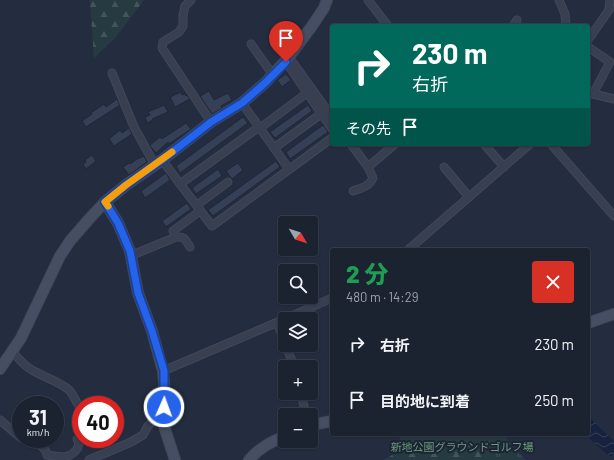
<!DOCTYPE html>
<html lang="ja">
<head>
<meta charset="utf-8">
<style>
	:root { --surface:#1b2230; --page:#242a38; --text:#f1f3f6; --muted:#a0a4ab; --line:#393f4c }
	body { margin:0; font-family:Barlow,"Noto Sans JP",sans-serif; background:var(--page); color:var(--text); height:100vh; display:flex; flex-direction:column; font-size:15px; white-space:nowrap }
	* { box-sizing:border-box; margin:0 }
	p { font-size:13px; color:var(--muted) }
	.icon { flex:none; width:22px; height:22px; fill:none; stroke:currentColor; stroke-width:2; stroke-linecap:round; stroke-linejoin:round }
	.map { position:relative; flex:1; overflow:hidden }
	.drawer { position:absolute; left:330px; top:248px; width:260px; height:188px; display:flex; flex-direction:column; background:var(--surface); border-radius:4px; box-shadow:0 1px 3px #0004,0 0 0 1px var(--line) }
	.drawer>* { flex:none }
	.guide { position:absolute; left:330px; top:24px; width:260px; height:122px; border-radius:4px; box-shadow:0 1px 3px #0004,0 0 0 1px var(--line); background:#00695c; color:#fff; overflow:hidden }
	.needle { width:26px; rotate:129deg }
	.tools { position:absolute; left:278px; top:216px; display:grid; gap:8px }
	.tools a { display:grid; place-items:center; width:40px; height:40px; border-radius:4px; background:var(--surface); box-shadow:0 1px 3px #0004,0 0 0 1px var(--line); font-size:20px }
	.speed { position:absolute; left:12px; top:396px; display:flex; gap:8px; font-size:20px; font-weight:700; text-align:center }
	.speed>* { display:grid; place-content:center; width:52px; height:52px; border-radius:50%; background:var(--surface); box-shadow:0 1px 3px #0004,0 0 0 1px var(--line); line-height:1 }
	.speed small { font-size:10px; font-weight:400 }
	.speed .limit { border:6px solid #d22; background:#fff; color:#111 }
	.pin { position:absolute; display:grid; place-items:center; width:34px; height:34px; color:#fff; margin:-41px -17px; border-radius:50% 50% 50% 0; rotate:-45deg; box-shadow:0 0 4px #0007 }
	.pin .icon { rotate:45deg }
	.me { position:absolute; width:44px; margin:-22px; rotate:2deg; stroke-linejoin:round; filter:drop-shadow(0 0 3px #0008) }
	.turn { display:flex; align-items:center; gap:14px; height:84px; padding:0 16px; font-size:18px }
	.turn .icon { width:52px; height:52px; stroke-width:2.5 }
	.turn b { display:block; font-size:28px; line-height:34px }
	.then { display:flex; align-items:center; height:38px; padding:0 16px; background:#0003; gap:8px; font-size:15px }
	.round { display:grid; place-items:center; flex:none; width:42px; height:42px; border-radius:4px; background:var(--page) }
	.headline { display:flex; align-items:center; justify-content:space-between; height:68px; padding:0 16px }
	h1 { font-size:24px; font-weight:800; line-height:30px; color:#1e9e55 }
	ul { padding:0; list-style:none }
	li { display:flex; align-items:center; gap:12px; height:56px; padding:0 16px }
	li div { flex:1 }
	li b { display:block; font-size:15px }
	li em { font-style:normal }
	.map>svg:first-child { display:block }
	.grass { fill:url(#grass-tufts) }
	.forest { fill:url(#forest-firs) }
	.water { fill:url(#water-waves) }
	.building { fill:#354056; stroke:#1f2637 }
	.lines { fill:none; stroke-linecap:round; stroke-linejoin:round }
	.street-casing { stroke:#414859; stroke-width:9 }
	.secondary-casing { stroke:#414859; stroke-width:12 }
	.street { stroke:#383f50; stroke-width:7 }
	.secondary { stroke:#464e63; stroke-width:10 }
	.route-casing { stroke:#184099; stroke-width:10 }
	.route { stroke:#2563eb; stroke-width:7 }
	.slow { stroke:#f59e0b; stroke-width:7 }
	.labels { text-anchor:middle; stroke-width:4; stroke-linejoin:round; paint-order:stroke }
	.park-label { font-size:11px; fill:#6a9c7b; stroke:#1d2435 }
</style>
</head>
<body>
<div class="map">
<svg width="614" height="460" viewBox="0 0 614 460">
	<defs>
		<pattern id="grass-tufts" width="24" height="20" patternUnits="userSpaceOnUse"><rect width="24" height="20" fill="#263b41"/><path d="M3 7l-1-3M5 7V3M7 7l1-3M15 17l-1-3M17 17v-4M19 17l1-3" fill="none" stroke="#43555b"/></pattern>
		<pattern id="forest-firs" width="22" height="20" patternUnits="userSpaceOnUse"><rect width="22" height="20" fill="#263b41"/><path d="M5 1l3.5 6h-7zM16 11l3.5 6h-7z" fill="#43555b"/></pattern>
		<pattern id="water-waves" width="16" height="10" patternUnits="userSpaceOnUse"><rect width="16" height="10" fill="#16223e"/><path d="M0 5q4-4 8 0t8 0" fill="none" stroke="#364059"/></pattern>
	</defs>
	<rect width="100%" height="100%" fill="#242d40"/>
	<path class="grass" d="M399,434H503L525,460H403Z"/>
	<g class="forest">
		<path d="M89,0H144L116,37L94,58L90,2Z"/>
		<path d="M423,434H492L497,460H384L410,444Z"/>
	</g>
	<path class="water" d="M588,416L614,441V453L610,457L584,434H588Z"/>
	<g class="building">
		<path d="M286,74L291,80L282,87L277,80Z"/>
		<path d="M209,91L214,100L228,93L232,100L221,106L222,108L212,114L200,96Z"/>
		<path d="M181,92L182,95L185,94L186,96L187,95L190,99L175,107L170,97Z"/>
		<path d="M117,99L120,105L86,127L82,121L92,114L91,113L104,104L106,107Z"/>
		<path d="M164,105L168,112L152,119L153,120L147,123L145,117L150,115L148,112Z"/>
		<path d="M308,105L312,111L275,138L270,132Z"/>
		<path d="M243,117L248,123L180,173L176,166Z"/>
		<path d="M186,123L191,129L169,144L168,142L156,153L150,146V145L160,137L162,139Z"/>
		<path d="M323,125L328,132L290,159L286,152Z"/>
		<path d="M129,128L132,134L114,146L109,139L120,130L122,133Z"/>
		<path d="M92,155L96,161L86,169L83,164L86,162L85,160Z"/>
		<path d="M144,156L147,162L129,175L123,167L129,163L130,164L137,159Z"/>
		<path d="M276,161L280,167L213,216L208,210Z"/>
		<path d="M238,163L243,170L232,179L226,171Z"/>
		<path d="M218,169L222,176L196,194L192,188Z"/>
		<path d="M166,173L170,180L145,198L141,191Z"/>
		<path d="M187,203L191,209L166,227L162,221Z"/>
	</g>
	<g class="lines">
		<g class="street-casing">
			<g id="street">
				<path d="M191,0L185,6L183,15V26L179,32L163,42L162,48L211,122"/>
				<path d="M368,0L388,26"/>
				<path d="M559,0L565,14L566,26"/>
				<path d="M513,26L517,20"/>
				<path d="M588,40L609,10L610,0"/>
				<path d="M251,44L273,75"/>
				<path d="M588,47L610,62L593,94"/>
				<path d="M289,57L332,117"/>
				<path d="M286,62L332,129"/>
				<path d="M112,73L134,127L155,165"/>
				<path d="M588,94H593L614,99"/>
				<path d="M242,103L289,169"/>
				<path d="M260,128L307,93"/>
				<path d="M351,144L368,167L395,144"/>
				<path d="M484,144L504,167"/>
				<path d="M551,144L614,216"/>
				<path d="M274,148L321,114"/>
				<path d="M162,160L212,226L332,138"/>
				<path d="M444,167L469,197"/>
				<path d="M180,184L259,127"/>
				<path d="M353,191C361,188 369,187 373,178L368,167"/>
				<path d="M197,205L228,182"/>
				<path d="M173,231L200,211"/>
				<path d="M408,250L530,144"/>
				<path d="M130,256L176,237C185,236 186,241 190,247"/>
				<path d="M285,319L332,298"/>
				<path d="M277,323L285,342"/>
				<path d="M286,345L294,367"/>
				<path d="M12,351C18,358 24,366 32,370C44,377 57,381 68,389C74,394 75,402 80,407"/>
				<path d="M163,371L285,319"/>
				<path d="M301,393L306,415"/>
				<path d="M0,420L21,438"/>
				<path d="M23,439C32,442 45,444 47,455C53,456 59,457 64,457C72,456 83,447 77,439"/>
				<path d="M89,460L131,442L143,435L148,426L164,407"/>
			</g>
		</g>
		<g class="secondary-casing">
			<g id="secondary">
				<path d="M105,202L118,223L130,251L138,293L152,331L163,371L164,382L163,423L175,460"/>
				<path d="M588,323L614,314"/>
				<path d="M0,369L21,338L60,256L70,241L90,218L105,202L126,185L162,160L211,122L242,103L265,83L289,57L312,26L324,8L327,0"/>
				<path d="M311,425L332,421"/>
				<path d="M249,460C259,448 271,442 285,436"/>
			</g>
		</g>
		<use href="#street" class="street"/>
		<use href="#secondary" class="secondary"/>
	</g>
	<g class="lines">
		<g class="route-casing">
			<path id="route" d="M164,407V371L152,331L138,293L130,251L118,223L105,202L126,185L162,160L211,122L242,103L265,83L286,62"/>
		</g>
		<use href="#route" class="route"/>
		<path class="slow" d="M108,206L105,202L126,185L172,152"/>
	</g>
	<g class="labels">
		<g class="park-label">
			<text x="462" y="451">新地公園グラウンドゴルフ場</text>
		</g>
	</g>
</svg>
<div class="tools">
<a><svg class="needle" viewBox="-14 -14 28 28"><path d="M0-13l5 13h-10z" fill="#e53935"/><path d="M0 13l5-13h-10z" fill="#a0a4ab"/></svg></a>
<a><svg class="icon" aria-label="search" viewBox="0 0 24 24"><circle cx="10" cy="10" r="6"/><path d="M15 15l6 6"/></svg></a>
<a><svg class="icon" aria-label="layers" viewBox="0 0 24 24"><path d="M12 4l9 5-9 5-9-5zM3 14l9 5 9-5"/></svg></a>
<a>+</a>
<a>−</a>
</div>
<div class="speed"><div>31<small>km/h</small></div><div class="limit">40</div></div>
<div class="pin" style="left:286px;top:62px;background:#d93025"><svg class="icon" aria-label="arrive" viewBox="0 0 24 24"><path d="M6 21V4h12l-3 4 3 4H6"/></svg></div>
<svg class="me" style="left:164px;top:407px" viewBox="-20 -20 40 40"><circle r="17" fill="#2563eb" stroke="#fff" stroke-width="3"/><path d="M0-11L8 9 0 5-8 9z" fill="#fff"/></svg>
<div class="guide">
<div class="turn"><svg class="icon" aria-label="right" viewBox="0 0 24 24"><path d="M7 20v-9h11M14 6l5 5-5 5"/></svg><div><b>230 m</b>右折</div></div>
<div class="then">その先<svg class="icon" aria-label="arrive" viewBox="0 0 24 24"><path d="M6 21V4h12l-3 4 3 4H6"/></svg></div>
</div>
<section class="drawer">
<div class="headline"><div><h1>2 分</h1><p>480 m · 14:29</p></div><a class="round" style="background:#d93025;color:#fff"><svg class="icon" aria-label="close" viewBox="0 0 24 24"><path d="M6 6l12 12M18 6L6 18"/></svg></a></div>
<ul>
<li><svg class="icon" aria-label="right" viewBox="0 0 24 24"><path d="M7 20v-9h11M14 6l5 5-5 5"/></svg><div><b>右折</b></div><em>230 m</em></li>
<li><svg class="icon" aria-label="arrive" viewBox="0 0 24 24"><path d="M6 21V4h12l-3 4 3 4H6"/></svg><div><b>目的地に到着</b></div><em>250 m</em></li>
</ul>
</section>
</div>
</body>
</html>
